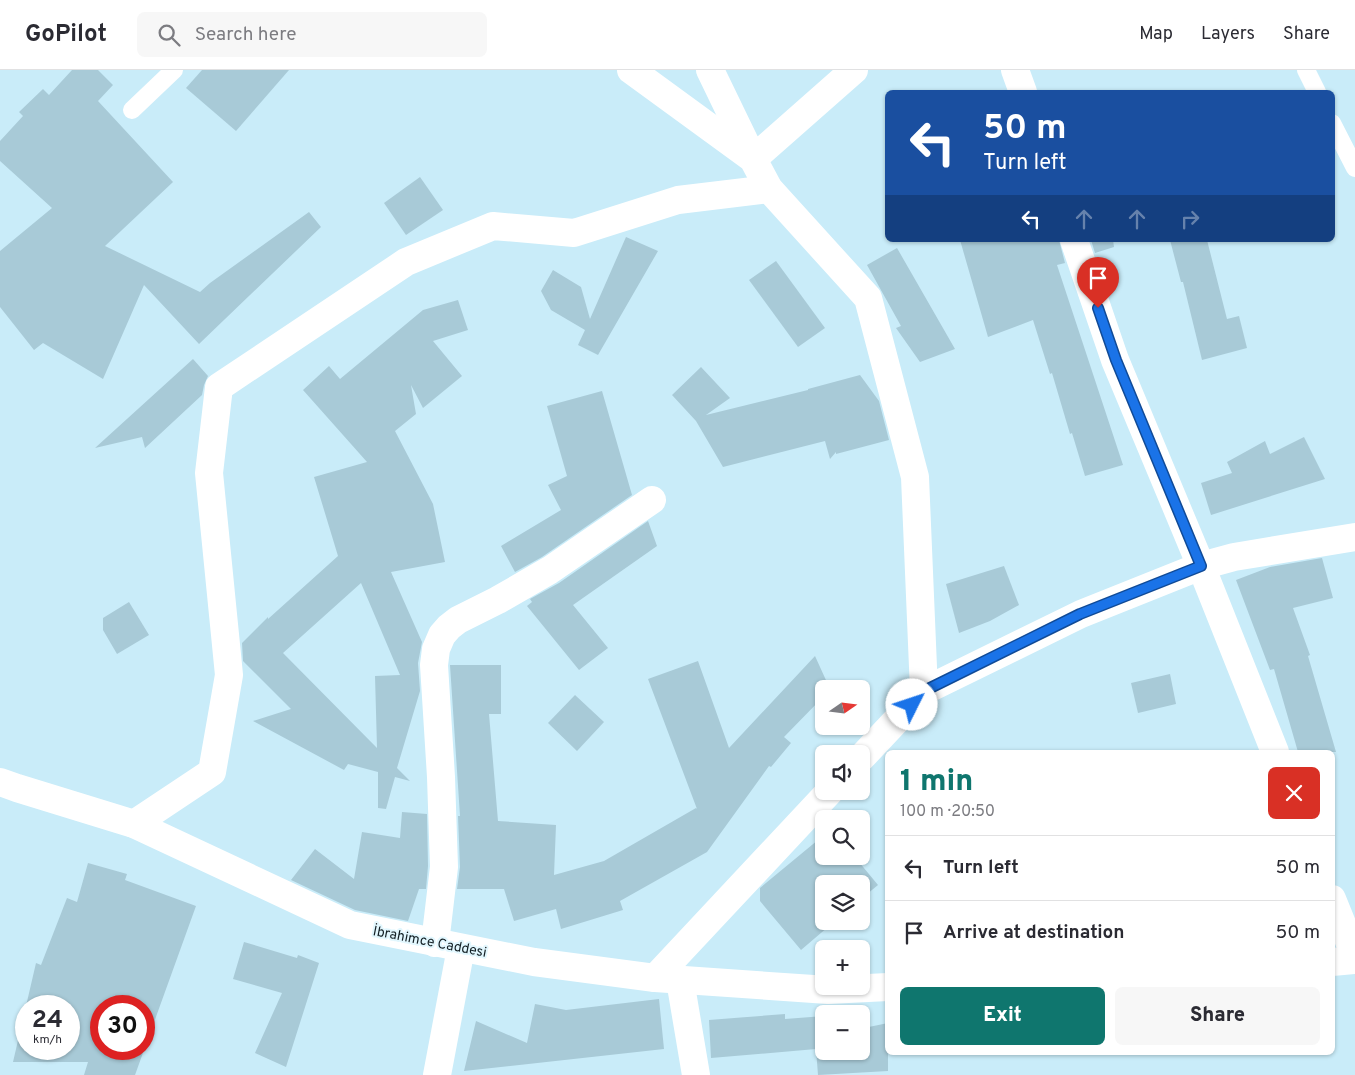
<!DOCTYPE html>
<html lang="en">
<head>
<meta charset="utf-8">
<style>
	:root { --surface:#fff; --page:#f7f7f7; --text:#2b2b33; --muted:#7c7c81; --line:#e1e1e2; --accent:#0f766e }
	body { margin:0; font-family:Overpass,sans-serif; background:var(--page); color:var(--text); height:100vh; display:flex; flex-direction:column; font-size:19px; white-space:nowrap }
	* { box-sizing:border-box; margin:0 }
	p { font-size:16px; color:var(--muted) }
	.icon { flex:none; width:28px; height:28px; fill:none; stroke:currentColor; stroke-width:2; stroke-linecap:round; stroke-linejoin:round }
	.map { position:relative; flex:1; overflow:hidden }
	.sheet { position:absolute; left:885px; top:680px; width:450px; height:305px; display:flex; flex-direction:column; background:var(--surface); border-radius:8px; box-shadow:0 1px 4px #0004 }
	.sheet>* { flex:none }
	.hud { position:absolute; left:885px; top:20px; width:450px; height:152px; border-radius:8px; box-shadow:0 1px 4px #0004; background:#1a4fa0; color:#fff; overflow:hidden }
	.needle { width:32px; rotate:76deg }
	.fabs { position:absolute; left:815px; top:610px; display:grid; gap:10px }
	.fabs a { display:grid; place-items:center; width:55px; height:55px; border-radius:8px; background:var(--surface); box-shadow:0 1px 4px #0004; font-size:25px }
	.speed { position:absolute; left:15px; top:925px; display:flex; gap:10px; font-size:25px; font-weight:700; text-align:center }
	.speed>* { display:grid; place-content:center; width:65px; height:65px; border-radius:50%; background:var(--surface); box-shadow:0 1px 4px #0004; line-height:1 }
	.speed small { font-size:12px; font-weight:400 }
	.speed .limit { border:8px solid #d22; background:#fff; color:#111 }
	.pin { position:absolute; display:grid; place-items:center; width:42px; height:42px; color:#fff; margin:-51px -21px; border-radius:50% 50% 50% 0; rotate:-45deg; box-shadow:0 0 5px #0007 }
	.pin .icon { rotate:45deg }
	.me { position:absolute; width:55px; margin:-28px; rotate:49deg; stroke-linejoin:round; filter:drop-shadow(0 0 4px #0008) }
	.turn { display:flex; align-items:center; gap:18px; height:105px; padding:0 15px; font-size:22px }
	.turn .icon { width:65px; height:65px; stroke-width:2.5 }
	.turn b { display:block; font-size:35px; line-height:42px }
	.lanes { display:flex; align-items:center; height:48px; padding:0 15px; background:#0003; justify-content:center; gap:25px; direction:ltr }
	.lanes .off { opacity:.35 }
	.round { display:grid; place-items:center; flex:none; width:52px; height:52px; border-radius:8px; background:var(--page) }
	.headline { display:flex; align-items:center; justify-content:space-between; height:85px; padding:0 15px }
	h1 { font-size:30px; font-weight:800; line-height:38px; color:var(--accent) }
	.cta { display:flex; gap:10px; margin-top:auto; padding:10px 15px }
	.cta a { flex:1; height:58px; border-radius:8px; background:var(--accent); color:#fff; font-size:20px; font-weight:800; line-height:58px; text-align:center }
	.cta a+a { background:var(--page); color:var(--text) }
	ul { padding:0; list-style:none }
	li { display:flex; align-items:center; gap:15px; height:65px; padding:0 15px; border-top:1px solid var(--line) }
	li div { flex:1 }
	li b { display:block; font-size:19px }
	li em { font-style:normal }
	header { display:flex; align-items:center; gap:30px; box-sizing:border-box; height:70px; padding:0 25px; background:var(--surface); border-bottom:1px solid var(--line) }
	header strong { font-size:24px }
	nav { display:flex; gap:28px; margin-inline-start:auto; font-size:18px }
	.search { width:350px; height:45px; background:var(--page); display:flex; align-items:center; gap:12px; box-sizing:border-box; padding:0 18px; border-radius:8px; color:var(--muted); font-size:19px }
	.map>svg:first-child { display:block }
	.building { fill:#a8cad7; fill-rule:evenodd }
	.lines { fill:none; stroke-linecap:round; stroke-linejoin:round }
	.lane { stroke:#fff; stroke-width:18 }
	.street { stroke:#fff; stroke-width:28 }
	.route-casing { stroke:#114b97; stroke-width:12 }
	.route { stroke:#1a73e8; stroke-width:9 }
	.labels { text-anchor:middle; stroke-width:4; stroke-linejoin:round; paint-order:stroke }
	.street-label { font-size:14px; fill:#121e23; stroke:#e2f7fe }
</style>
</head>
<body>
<header>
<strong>GoPilot</strong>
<div class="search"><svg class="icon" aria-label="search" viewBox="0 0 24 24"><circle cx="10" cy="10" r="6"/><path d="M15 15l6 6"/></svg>Search here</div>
<nav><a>Map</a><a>Layers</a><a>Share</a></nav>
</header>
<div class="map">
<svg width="1355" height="1005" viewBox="0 0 1355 1005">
	<rect width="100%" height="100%" fill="#c9ecf9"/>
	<g class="building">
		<path d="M72,0H98L113,15L98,31L173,112L105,176L200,222L210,213L309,142L321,157L199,274L144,215L103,309L43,273L34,280L0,237V181L52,138L0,91V71L23,46L19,42L43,19L49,25Z"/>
		<path d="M202,0H289L236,61L186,18Z"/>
		<path d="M420,107L443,140L406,165L384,133Z"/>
		<path d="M626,167L658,181L598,285L578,275L585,260L551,240L541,221L553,200L581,217L590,249Z"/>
		<path d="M960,170H1059L1065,193L1057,195L1123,395L1085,406L1072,363L1070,364L1052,303L1050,304L1033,250L988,267Z"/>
		<path d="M1091,170H1113L1114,177L1095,183Z"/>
		<path d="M1170,170H1207L1227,249L1239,246L1247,278L1202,290L1183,212H1181Z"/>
		<path d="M897,178L955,279L920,292L896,258L901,256L867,195Z"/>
		<path d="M776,191L825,258L798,277L749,210Z"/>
		<path d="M458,230L468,260L433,271L462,306L423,338L411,315L416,344L395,361L433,434L445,492L391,502L422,572L418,593L420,621L397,698L410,711L395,707L386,739L378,738V702L348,694L344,700L253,651L291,639L243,591L242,573L268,547V549L338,486L314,407L367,392L303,320L329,296L340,309L423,240ZM361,513L400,605L375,606L377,678L283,583Z"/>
		<path d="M193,289L208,306L204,315L202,325L145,378L142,367L95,378Z"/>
		<path d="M701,297L730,328L706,345L808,320V319L860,305L879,331L889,370L836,384V382L830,389L825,371L723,397L696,351L672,325Z"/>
		<path d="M602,321L632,425L542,487L515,502L501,476L561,440L548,415L567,406L547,336Z"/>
		<path d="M1304,367L1325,409L1211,445L1201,413L1232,403L1227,392L1265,371L1270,384Z"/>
		<path d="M648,451L657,476L573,535L608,578L579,600L527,536L532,532L530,529L559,513Z"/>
		<path d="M1322,488L1333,528L1293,538L1310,585L1308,586L1336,682H1298L1274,599L1270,600L1236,510L1270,497Z"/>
		<path d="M1004,496L1019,535L990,551L959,563L946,514Z"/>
		<path d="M129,532L149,565L117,584L103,560V548Z"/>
		<path d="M815,586L830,619H824V626L784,667L791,673L771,697L769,696L707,782L620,831L623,840L561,859L556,839L514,851L504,819H457L460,797L458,746H460L450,595H501V644H489L498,751L556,755L554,805L604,791L696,738L697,739L648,609L698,591L729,678Z"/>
		<path d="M1170,604L1176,634L1138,643L1131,613Z"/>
		<path d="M575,625L604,652L577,681L548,653Z"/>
		<path d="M402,742L427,744L428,796L426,819H419L408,851L355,840L291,810L315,779L354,809L362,762L400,768Z"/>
		<path d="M824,765V786H854L878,815L861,829V814H824V851H835L801,880L760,831V818Z"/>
		<path d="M88,793L127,804L125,810L196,836L135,1005H84L88,992H13L36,893L41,895L67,828L77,832ZM26,936H69V979H26ZM101,936H144V979H101Z"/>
		<path d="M244,872L297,888L298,885L319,893L286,997L255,983L282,923L233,909Z"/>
		<path d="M659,929L664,979L464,1001L476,951L527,973L535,934L566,940Z"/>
		<path d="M863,943L864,958L888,953V1001L818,1005L816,979L711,988L709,950L785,944V949L824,946V981H861V944H853Z"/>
	</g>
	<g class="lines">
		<g class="lane">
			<path d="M1306,0L1317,22"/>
			<path d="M132,40L174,0"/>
			<path d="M1332,53L1355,98"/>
		</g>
		<g class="street">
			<path d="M631,0L753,89L769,119L868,228L915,407L924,621"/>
			<path d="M710,0L753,89L854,0"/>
			<path d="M1015,0L1023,22"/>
			<path d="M1074,170L1115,290L1201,496L1275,682"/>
			<path d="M861,688L924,621L1081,544L1201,496L1234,487L1355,467"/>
			<path d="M0,712L17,718L134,754L350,855L534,892L655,908L828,920L888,917"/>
			<path d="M134,754L212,702L229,605L209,403L219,317L406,192L493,156L574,163L678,130L769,119"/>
			<path d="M1332,829L1355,886"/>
			<path d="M435,873L444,797L441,707L434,595L436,579L442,565L449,557L458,550L498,530L550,500L652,430"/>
			<path d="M1332,892L1355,890"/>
			<path d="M655,908L830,721"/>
			<path d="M680,910L696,1005"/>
			<path d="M437,1005L461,878"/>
		</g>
	</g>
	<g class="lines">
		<g class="route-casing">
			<path id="route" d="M912,635L924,621L1080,544L1201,496L1116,290L1098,238"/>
		</g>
		<use href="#route" class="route"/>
	</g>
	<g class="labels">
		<g class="street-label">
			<text transform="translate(430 871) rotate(11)" y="5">İbrahimce Caddesi</text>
		</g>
	</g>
</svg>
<div class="fabs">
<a><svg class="needle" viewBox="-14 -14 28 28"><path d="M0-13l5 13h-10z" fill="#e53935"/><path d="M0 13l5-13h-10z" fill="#7c7c81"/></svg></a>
<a><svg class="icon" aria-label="sound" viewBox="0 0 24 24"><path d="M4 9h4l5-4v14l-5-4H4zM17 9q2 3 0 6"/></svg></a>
<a><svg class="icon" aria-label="search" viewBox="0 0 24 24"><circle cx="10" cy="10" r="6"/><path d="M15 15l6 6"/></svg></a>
<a><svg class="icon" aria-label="layers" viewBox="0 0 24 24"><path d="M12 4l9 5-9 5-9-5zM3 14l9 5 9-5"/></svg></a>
<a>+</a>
<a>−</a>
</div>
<div class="speed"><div>24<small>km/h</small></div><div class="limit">30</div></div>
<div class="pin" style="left:1098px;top:238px;background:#d93025"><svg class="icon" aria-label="arrive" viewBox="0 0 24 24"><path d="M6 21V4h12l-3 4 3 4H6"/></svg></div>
<svg class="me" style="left:912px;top:635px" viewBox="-20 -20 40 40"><circle r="19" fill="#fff"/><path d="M0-13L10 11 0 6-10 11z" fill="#1a73e8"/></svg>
<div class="hud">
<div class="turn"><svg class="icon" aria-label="left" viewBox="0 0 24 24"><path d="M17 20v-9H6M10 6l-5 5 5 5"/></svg><div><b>50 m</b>Turn left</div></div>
<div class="lanes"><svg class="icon" aria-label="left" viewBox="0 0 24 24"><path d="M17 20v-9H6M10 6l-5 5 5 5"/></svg><svg class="icon off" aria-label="ahead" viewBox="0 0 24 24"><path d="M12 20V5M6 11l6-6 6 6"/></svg><svg class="icon off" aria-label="ahead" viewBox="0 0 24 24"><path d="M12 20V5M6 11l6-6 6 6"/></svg><svg class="icon off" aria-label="right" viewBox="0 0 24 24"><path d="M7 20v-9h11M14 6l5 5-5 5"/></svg></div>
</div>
<section class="sheet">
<div class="headline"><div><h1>1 min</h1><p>100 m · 20:50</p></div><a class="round" style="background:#d93025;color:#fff"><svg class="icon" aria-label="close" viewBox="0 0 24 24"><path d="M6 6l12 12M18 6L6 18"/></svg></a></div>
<ul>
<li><svg class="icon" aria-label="left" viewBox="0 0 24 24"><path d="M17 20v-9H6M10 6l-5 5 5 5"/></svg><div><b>Turn left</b></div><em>50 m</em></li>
<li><svg class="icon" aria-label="arrive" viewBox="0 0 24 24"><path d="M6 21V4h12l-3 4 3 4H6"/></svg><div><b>Arrive at destination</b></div><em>50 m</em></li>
</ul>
<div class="cta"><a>Exit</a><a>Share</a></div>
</section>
</div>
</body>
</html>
